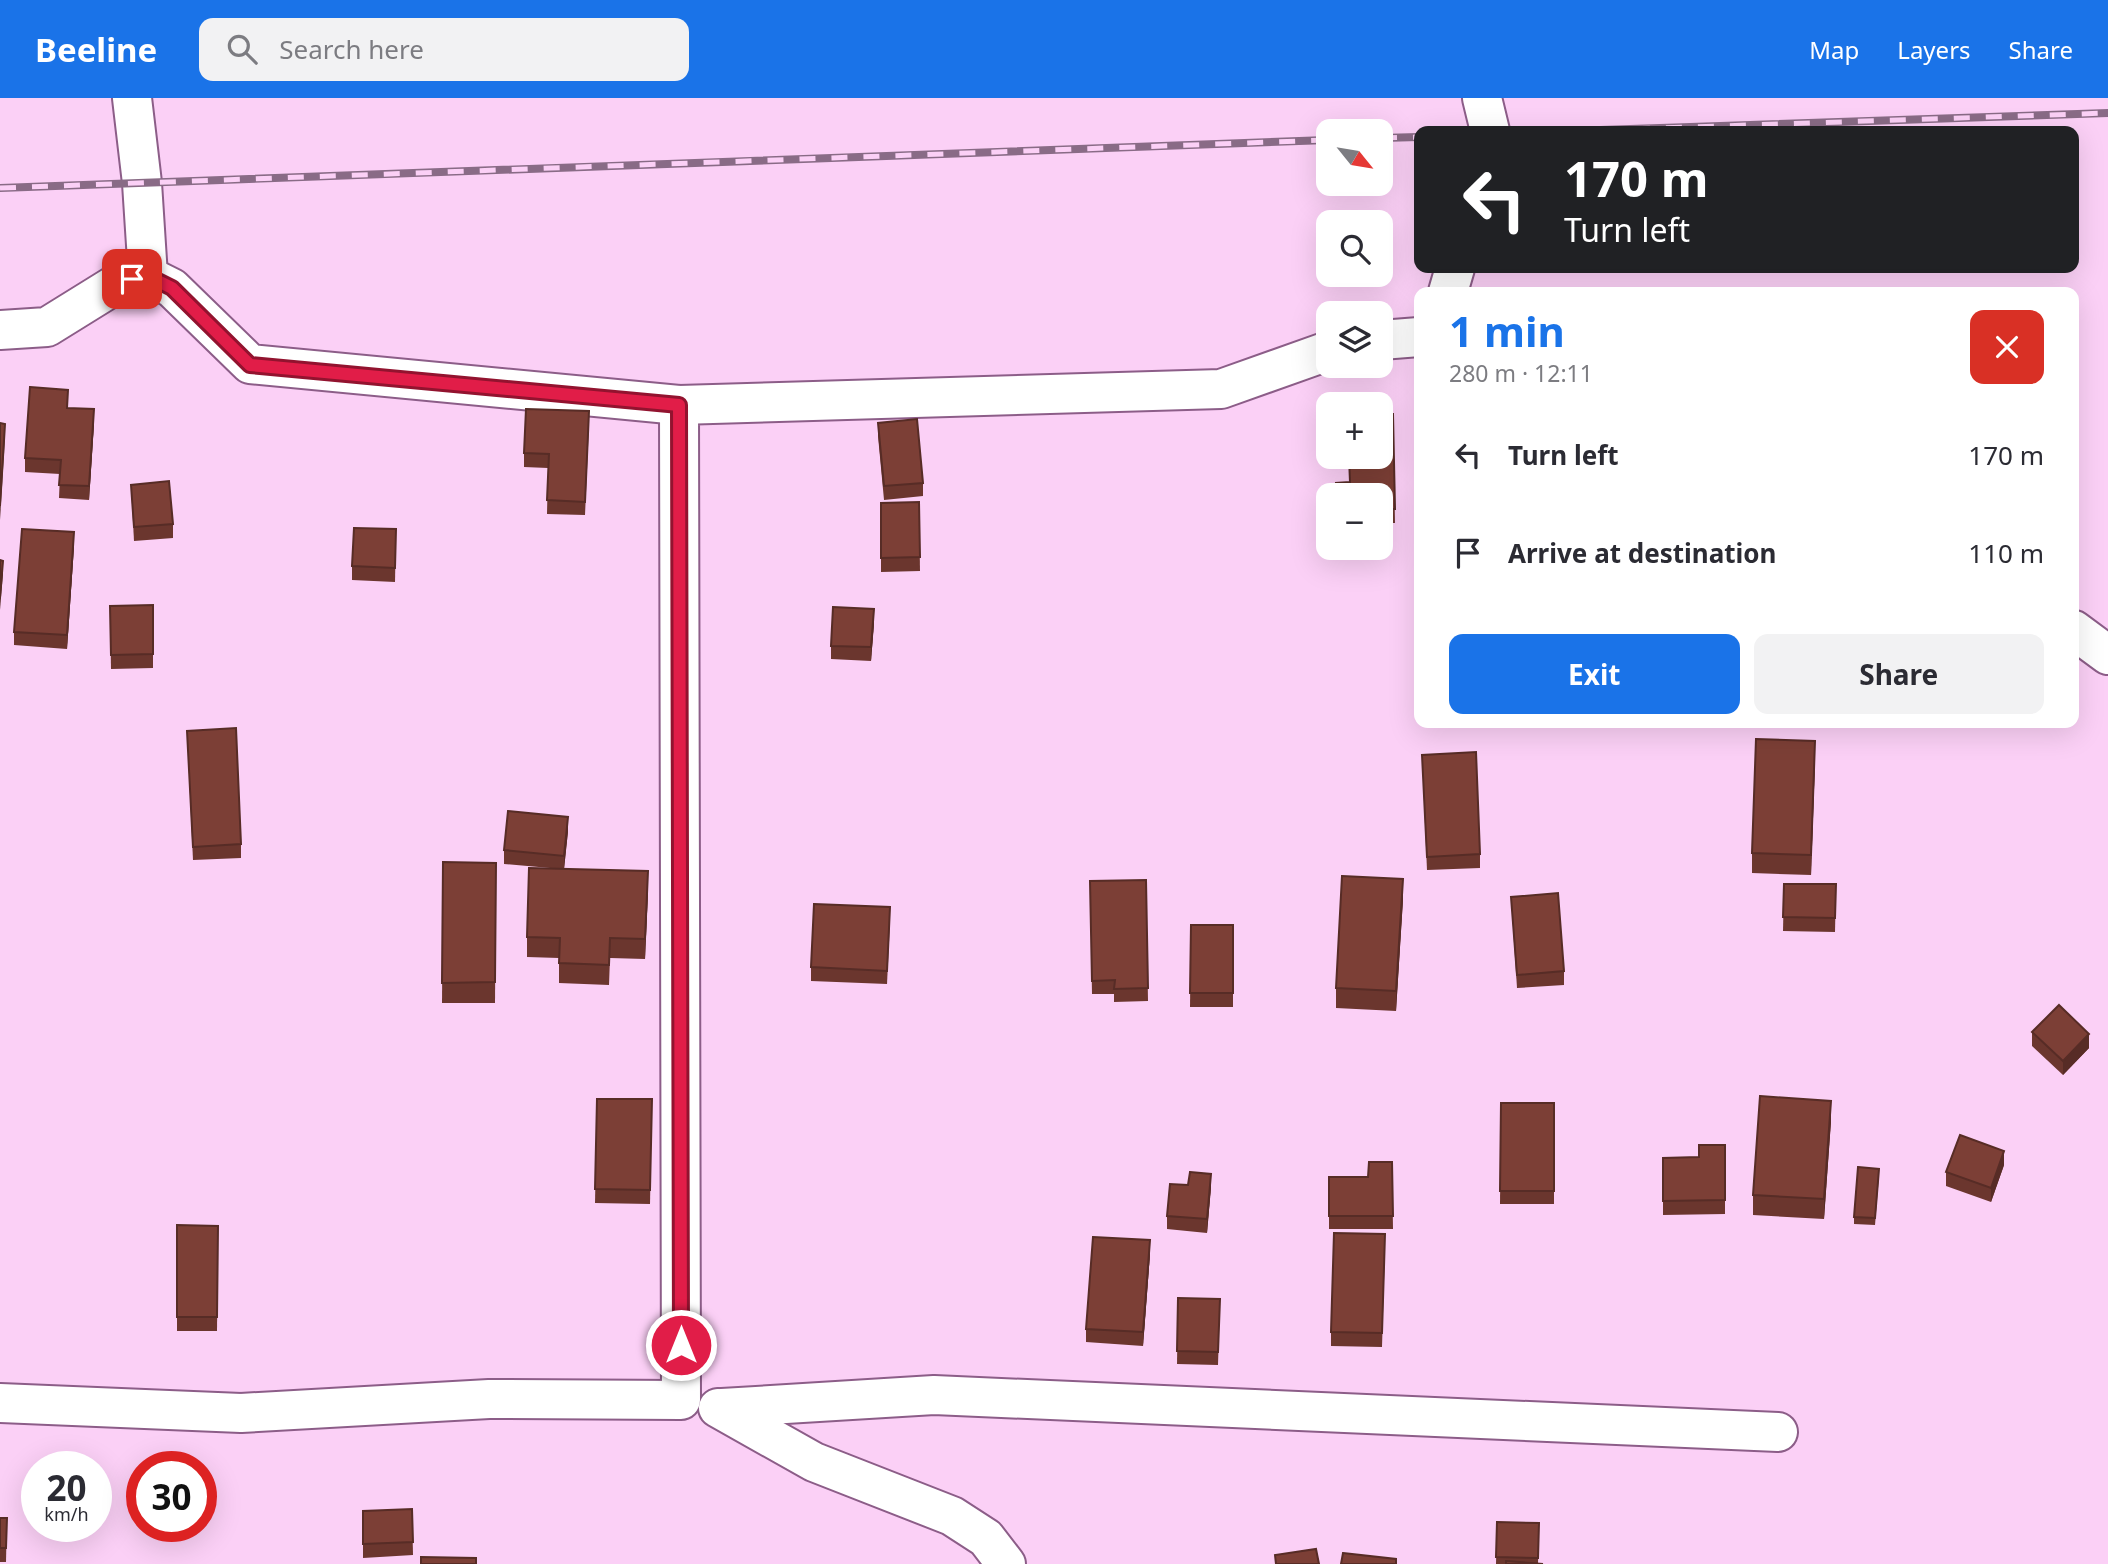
<!DOCTYPE html>
<html lang="en">
<head>
<meta charset="utf-8">
<style>
	:root { --surface:#fff; --page:#f2f2f3; --text:#2b2b33; --muted:#7c7c81; --accent:#1a73e8 }
	body { margin:0; font-family:"Noto Sans",sans-serif; background:var(--page); color:var(--text); height:100vh; display:flex; flex-direction:column; font-size:26px; white-space:nowrap }
	* { box-sizing:border-box; margin:0 }
	p { font-size:23px; color:var(--muted) }
	.icon { flex:none; width:38px; height:38px; fill:none; stroke:currentColor; stroke-width:2; stroke-linecap:round; stroke-linejoin:round }
	.map { position:relative; flex:1; overflow:hidden }
	.sheet { position:absolute; left:1414px; top:189px; width:665px; height:441px; display:flex; flex-direction:column; background:var(--surface); border-radius:14px; box-shadow:0 7px 28px #0002 }
	.sheet>* { flex:none }
	.top-card { position:absolute; left:1414px; top:28px; width:665px; height:147px; border-radius:14px; box-shadow:0 7px 28px #0002; background:#202124; color:#fff; overflow:hidden }
	.needle { width:46px; rotate:120deg }
	.tools { position:absolute; left:1316px; top:21px; display:grid; gap:14px }
	.tools a { display:grid; place-items:center; width:77px; height:77px; border-radius:14px; background:var(--surface); box-shadow:0 7px 28px #0002; font-size:35px }
	.speed { position:absolute; left:21px; top:1353px; display:flex; gap:14px; font-size:35px; font-weight:700; text-align:center }
	.speed>* { display:grid; place-content:center; width:91px; height:91px; border-radius:50%; background:var(--surface); box-shadow:0 7px 28px #0002; line-height:1 }
	.speed small { font-size:18px; font-weight:400 }
	.speed .limit { border:10px solid #d22; background:#fff; color:#111 }
	.pin { position:absolute; display:grid; place-items:center; width:60px; height:60px; color:#fff; margin:-30px; border-radius:14px; box-shadow:0 4px 10px #0006 }
	.me { position:absolute; width:77px; margin:-38px; rotate:0deg; stroke-linejoin:round; filter:drop-shadow(0 0 5px #0008) }
	.turn { display:flex; align-items:center; gap:24px; height:147px; padding:0 35px; font-size:32px }
	.turn .icon { width:91px; height:91px; stroke-width:2.5 }
	.turn b { display:block; font-size:49px; line-height:60px }
	.round { display:grid; place-items:center; flex:none; width:74px; height:74px; border-radius:14px; background:var(--page) }
	.head { display:flex; align-items:center; justify-content:space-between; height:119px; padding:0 35px }
	h1 { font-size:42px; font-weight:700; line-height:52px; color:var(--accent) }
	.cta { display:flex; gap:14px; margin-top:auto; padding:14px 35px }
	.cta a { flex:1; height:80px; border-radius:14px; background:var(--accent); color:#fff; font-size:28px; font-weight:700; line-height:80px; text-align:center }
	.cta a+a { background:var(--page); color:var(--text) }
	ul { padding:0; list-style:none }
	li { display:flex; align-items:center; gap:21px; height:98px; padding:0 35px }
	li div { flex:1 }
	li b { display:block; font-size:26px }
	li em { font-style:normal }
	header { display:flex; align-items:center; gap:42px; box-sizing:border-box; height:98px; padding:0 35px; background:var(--accent); color:#fff }
	header strong { font-size:33px }
	nav { display:flex; gap:38px; margin-inline-start:auto; font-size:24px }
	.search { width:490px; height:63px; background:var(--page); display:flex; align-items:center; gap:18px; box-sizing:border-box; padding:0 24px; border-radius:14px; color:var(--muted); font-size:26px }
	.map>svg:first-child { display:block }
	.lines { fill:none; stroke-linecap:round; stroke-linejoin:round }
	.street-casing { stroke:#8c5d88; stroke-width:42 }
	.street { stroke:#fff; stroke-width:38 }
	.rail-casing { stroke:#896b86; stroke-width:8 }
	.rail { stroke:#fbd0f6; stroke-width:5; stroke-dasharray:16; stroke-linecap:butt }
	.wall { fill:#6b362e }
	.shaded-wall { fill:#572c26 }
	.building { fill:#7c3f36; stroke:#572c26; stroke-width:2 }
	.route-casing { stroke:#92132f; stroke-width:18 }
	.route { stroke:#e11d48; stroke-width:12 }
</style>
</head>
<body>
<header>
<strong>Beeline</strong>
<div class="search"><svg class="icon" aria-label="search" viewBox="0 0 24 24"><circle cx="10" cy="10" r="6"/><path d="M15 15l6 6"/></svg>Search here</div>
<nav><a>Map</a><a>Layers</a><a>Share</a></nav>
</header>
<div class="map">
<svg width="2108" height="1466" viewBox="0 0 2108 1466">
	<rect width="100%" height="100%" fill="#fbd0f6"/>
	<g class="lines">
		<g class="street-casing">
			<g id="street">
				<path d="M132,0L142,85L148,178"/>
				<path d="M1482,0L1490,33"/>
				<path d="M1448,194L1455,170"/>
				<path d="M0,232L47,229L118,185L148,178L172,190L250,266L679,307"/>
				<path d="M1381,242L1419,239"/>
				<path d="M2074,532L2108,557"/>
				<path d="M0,1305L241,1315L489,1301L681,1302L679,307L1221,291L1328,253"/>
				<path d="M718,1310L814,1364L952,1418L986,1440L1006,1466"/>
				<path d="M722,1310L934,1297L1778,1334"/>
			</g>
		</g>
		<use href="#street" class="street"/>
		<g class="rail-casing">
			<g id="rail">
				<path d="M1570,33L2108,15"/>
				<path d="M1381,40L1419,39"/>
				<path d="M0,90L1328,42"/>
			</g>
		</g>
		<use href="#rail" class="rail"/>
	</g>
	<g class="wall">
		<path d="M68,310L94,325L89,402L59,400L60,376L25,374V360Z"/>
		<path d="M1393,316L1395,425H1381V397L1350,384Z"/>
		<path d="M878,325L923,385V398L884,402L878,338Z"/>
		<path d="M589,327L585,417L547,416L548,370L524,369V355Z"/>
		<path d="M131,387L173,426V440L134,443Z"/>
		<path d="M919,404L920,473L881,474V405Z"/>
		<path d="M396,431L395,484L352,482V468Z"/>
		<path d="M74,448L67,551L14,547V534Z"/>
		<path d="M153,507V570L111,571L110,508Z"/>
		<path d="M874,525L871,563L831,561V548Z"/>
		<path d="M187,633L241,746V760L193,762Z"/>
		<path d="M1422,657L1480,756V770L1427,772Z"/>
		<path d="M1815,663L1811,777L1752,775V755Z"/>
		<path d="M568,733L564,771L648,793L645,861L610,860L609,887L559,885V860L527,859V839L550,770L504,766V752Z"/>
		<path d="M443,764L496,765L495,905H442Z"/>
		<path d="M1146,782L1148,903L1114,904V896H1092L1090,783Z"/>
		<path d="M1784,786H1836L1835,834L1783,833Z"/>
		<path d="M1511,799L1564,873V887L1517,890Z"/>
		<path d="M1403,801L1396,913L1336,910V890Z"/>
		<path d="M890,823L887,886L811,883V869Z"/>
		<path d="M1191,827H1233V909H1190Z"/>
		<path d="M2032,934L2089,950L2063,977L2032,948Z"/>
		<path d="M597,1001H652L650,1106L595,1105Z"/>
		<path d="M1501,1005H1554V1106H1500Z"/>
		<path d="M1831,1023L1824,1121L1753,1117V1097Z"/>
		<path d="M1725,1047V1116L1663,1117V1060L1699,1059Z"/>
		<path d="M1392,1064L1393,1131H1329V1079H1368Z"/>
		<path d="M2004,1067L1991,1104L1946,1088V1074Z"/>
		<path d="M1879,1078L1875,1127L1854,1126V1119Z"/>
		<path d="M1188,1087L1211,1089L1207,1135L1167,1131V1118Z"/>
		<path d="M177,1127L218,1128L217,1233H177Z"/>
		<path d="M1385,1150L1382,1249L1331,1248V1234Z"/>
		<path d="M1150,1156L1143,1248L1086,1244V1231Z"/>
		<path d="M1178,1200L1220,1201L1218,1267L1177,1266Z"/>
		<path d="M412,1411L413,1457L363,1460V1413Z"/>
		<path d="M0,1420H7L6,1464H0Z"/>
		<path d="M1497,1424L1539,1425L1538,1466H1543H1496Z"/>
	</g>
	<g class="shaded-wall">
		<path d="M94,311V325L89,402V388Z"/>
		<path d="M5,326V339L0,422V408Z"/>
		<path d="M74,434V448L67,551V537Z"/>
		<path d="M3,463V476L0,512V499Z"/>
		<path d="M874,511V525L871,563V549Z"/>
		<path d="M1815,643V663L1811,777V757Z"/>
		<path d="M568,719V733L564,771V758Z"/>
		<path d="M648,773V793L645,861V841Z"/>
		<path d="M1403,781V801L1396,913V893Z"/>
		<path d="M2089,936V950L2063,977V963Z"/>
		<path d="M1831,1003V1023L1824,1121V1101Z"/>
		<path d="M2004,1053V1067L1991,1104V1090Z"/>
		<path d="M1211,1076V1089L1207,1135V1121Z"/>
		<path d="M1150,1142V1156L1143,1248V1234Z"/>
	</g>
	<g class="building">
		<path d="M30,289L68,292L67,310L94,311L89,388L59,387L61,362L25,360Z"/>
		<path d="M526,311L589,313L585,404L547,402L549,356L524,355Z"/>
		<path d="M1381,316H1393L1395,411H1381V397H1337L1336,385L1350,384L1349,359H1381Z"/>
		<path d="M917,321L923,385L884,388L878,325Z"/>
		<path d="M0,325L5,326L0,408Z"/>
		<path d="M169,383L173,426L134,429L131,387Z"/>
		<path d="M919,404L920,459L881,460V405Z"/>
		<path d="M354,430L396,431L395,470L352,468Z"/>
		<path d="M22,431L74,434L67,537L14,534Z"/>
		<path d="M0,462L3,463L0,499Z"/>
		<path d="M153,507V556L111,557L110,508Z"/>
		<path d="M833,509L874,511L871,549L831,548Z"/>
		<path d="M236,630L241,746L193,749L187,633Z"/>
		<path d="M1756,641L1815,643L1811,757L1752,755Z"/>
		<path d="M1476,654L1480,756L1427,759L1422,657Z"/>
		<path d="M508,713L568,719L564,758L504,752Z"/>
		<path d="M443,764L496,765L495,884L442,885Z"/>
		<path d="M529,770L648,773L645,841L610,840L609,867L559,865L560,840L527,839Z"/>
		<path d="M1342,778L1403,781L1396,893L1336,890Z"/>
		<path d="M1146,782L1148,890L1114,891L1115,882L1092,883L1090,783Z"/>
		<path d="M1784,786H1836L1835,820L1783,819Z"/>
		<path d="M1558,795L1564,873L1517,877L1511,799Z"/>
		<path d="M814,806L890,809L887,873L811,869Z"/>
		<path d="M1191,827H1233V895H1190Z"/>
		<path d="M2059,907L2089,936L2063,963L2032,934Z"/>
		<path d="M1760,998L1831,1003L1824,1101L1753,1097Z"/>
		<path d="M597,1001H652L650,1092L595,1091Z"/>
		<path d="M1501,1005H1554V1093H1500Z"/>
		<path d="M1960,1037L2004,1053L1991,1090L1946,1074Z"/>
		<path d="M1699,1047H1725V1102L1663,1103V1060L1699,1059Z"/>
		<path d="M1369,1064H1392L1393,1118H1329V1079H1368Z"/>
		<path d="M1858,1069L1879,1071L1875,1120L1854,1119Z"/>
		<path d="M1190,1074L1211,1076L1207,1121L1167,1118L1170,1086L1188,1087Z"/>
		<path d="M177,1127L218,1128L217,1219H177Z"/>
		<path d="M1334,1135L1385,1136L1382,1235L1331,1234Z"/>
		<path d="M1093,1139L1150,1142L1143,1234L1086,1231Z"/>
		<path d="M1178,1200L1220,1201L1218,1254L1177,1253Z"/>
		<path d="M412,1411L413,1444L363,1446V1413Z"/>
		<path d="M0,1420H7L6,1450H0Z"/>
		<path d="M1497,1424L1539,1425L1538,1460L1496,1459Z"/>
		<path d="M1316,1451L1319,1466H1276L1275,1457Z"/>
		<path d="M1343,1455L1396,1461V1466H1341Z"/>
		<path d="M421,1459L476,1460V1466H421Z"/>
		<path d="M1506,1463L1543,1466H1506Z"/>
	</g>
	<g class="lines">
		<g class="route-casing">
			<path id="route" d="M132,181L148,178L172,190L250,267L679,307L681,1247"/>
		</g>
		<use href="#route" class="route"/>
	</g>
</svg>
<div class="tools">
<a><svg class="needle" viewBox="-14 -14 28 28"><path d="M0-13l5 13h-10z" fill="#e53935"/><path d="M0 13l5-13h-10z" fill="#7c7c81"/></svg></a>
<a><svg class="icon" aria-label="search" viewBox="0 0 24 24"><circle cx="10" cy="10" r="6"/><path d="M15 15l6 6"/></svg></a>
<a><svg class="icon" aria-label="layers" viewBox="0 0 24 24"><path d="M12 4l9 5-9 5-9-5zM3 14l9 5 9-5"/></svg></a>
<a>+</a>
<a>−</a>
</div>
<div class="speed"><div>20<small>km/h</small></div><div class="limit">30</div></div>
<div class="pin" style="left:132px;top:181px;background:#d93025"><svg class="icon" aria-label="arrive" viewBox="0 0 24 24"><path d="M6 21V4h12l-3 4 3 4H6"/></svg></div>
<svg class="me" style="left:681px;top:1247px" viewBox="-20 -20 40 40"><circle r="17" fill="#e11d48" stroke="#fff" stroke-width="3"/><path d="M0-11L8 9 0 5-8 9z" fill="#fff"/></svg>
<div class="top-card">
<div class="turn"><svg class="icon" aria-label="left" viewBox="0 0 24 24"><path d="M17 20v-9H6M10 6l-5 5 5 5"/></svg><div><b>170 m</b>Turn left</div></div>
</div>
<section class="sheet">
<div class="head"><div><h1>1 min</h1><p>280 m · 12:11</p></div><a class="round" style="background:#d93025;color:#fff"><svg class="icon" aria-label="close" viewBox="0 0 24 24"><path d="M6 6l12 12M18 6L6 18"/></svg></a></div>
<ul>
<li><svg class="icon" aria-label="left" viewBox="0 0 24 24"><path d="M17 20v-9H6M10 6l-5 5 5 5"/></svg><div><b>Turn left</b></div><em>170 m</em></li>
<li><svg class="icon" aria-label="arrive" viewBox="0 0 24 24"><path d="M6 21V4h12l-3 4 3 4H6"/></svg><div><b>Arrive at destination</b></div><em>110 m</em></li>
</ul>
<div class="cta"><a>Exit</a><a>Share</a></div>
</section>
</div>
</body>
</html>
